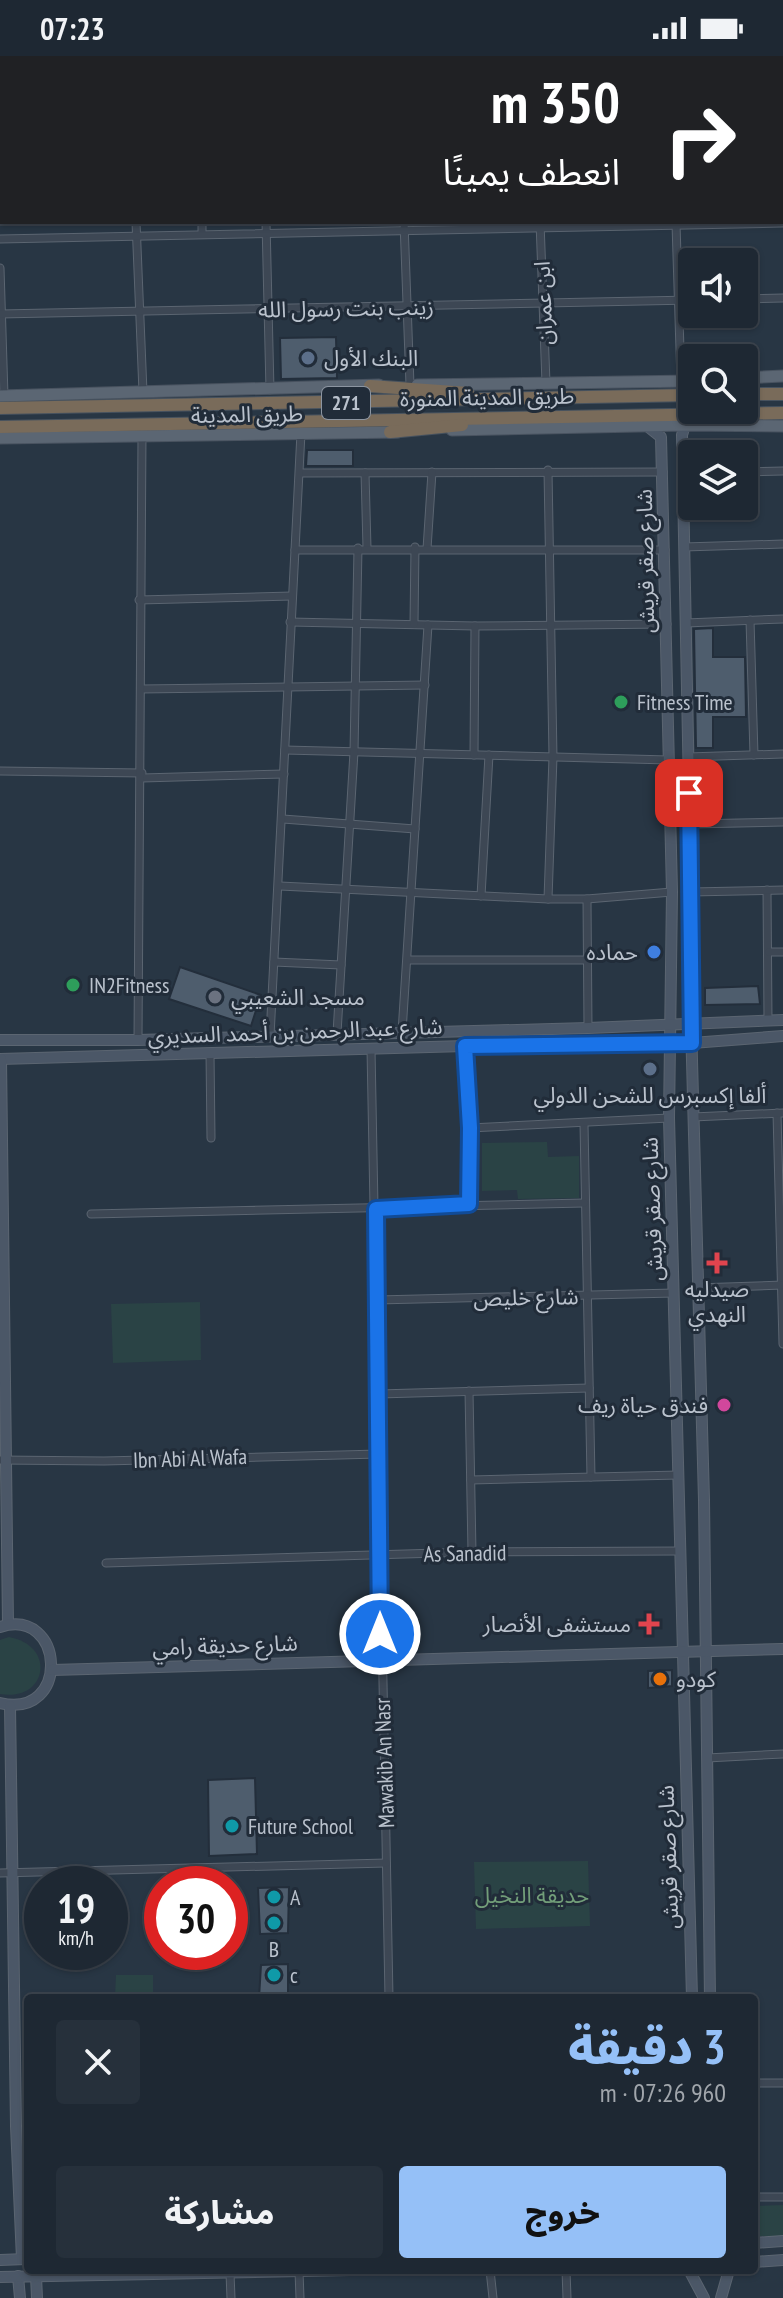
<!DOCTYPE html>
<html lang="ar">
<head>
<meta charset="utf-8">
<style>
	:root { --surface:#1e2833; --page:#26303b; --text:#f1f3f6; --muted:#a1a6ac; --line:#3c444e; --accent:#95c0f7 }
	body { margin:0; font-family:"PT Sans Narrow","Noto Sans Arabic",sans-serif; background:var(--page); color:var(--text); direction:rtl; height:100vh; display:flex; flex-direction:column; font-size:30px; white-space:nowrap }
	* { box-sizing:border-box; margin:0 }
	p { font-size:26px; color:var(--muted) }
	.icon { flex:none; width:44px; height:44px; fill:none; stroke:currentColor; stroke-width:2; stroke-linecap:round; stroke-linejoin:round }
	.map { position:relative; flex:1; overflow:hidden; direction:ltr }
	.side { position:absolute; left:24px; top:1938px; width:734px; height:280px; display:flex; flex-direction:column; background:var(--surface); border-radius:8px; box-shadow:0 2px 6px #0004,0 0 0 2px var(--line); direction:rtl }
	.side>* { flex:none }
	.top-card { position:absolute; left:0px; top:0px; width:784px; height:168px; box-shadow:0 2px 6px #0004,0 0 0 2px var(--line); direction:rtl; background:#202124; color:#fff; overflow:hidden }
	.buttons { position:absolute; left:678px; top:192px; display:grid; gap:16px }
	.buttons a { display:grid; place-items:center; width:80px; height:80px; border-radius:8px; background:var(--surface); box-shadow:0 2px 6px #0004,0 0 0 2px var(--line); font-size:40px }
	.speed { position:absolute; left:24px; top:1810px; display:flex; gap:16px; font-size:40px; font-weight:700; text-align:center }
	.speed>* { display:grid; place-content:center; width:104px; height:104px; border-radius:50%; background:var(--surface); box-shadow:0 2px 6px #0004,0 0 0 2px var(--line); line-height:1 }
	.speed small { font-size:20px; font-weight:400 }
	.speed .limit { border:12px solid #d22; background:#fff; color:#111 }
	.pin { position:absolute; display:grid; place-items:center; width:68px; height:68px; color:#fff; margin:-34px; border-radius:16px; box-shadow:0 4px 12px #0006 }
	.me { position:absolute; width:88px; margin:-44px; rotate:0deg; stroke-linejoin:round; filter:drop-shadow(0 0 6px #0008) }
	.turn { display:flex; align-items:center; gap:28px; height:168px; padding:0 32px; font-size:36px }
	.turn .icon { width:104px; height:104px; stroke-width:2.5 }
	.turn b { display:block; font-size:56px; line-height:68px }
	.round { display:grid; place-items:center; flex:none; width:84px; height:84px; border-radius:8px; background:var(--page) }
	.head { display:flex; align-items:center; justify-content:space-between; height:136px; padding:0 32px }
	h1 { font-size:48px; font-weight:800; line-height:60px; color:var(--accent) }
	.primary-button { display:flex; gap:16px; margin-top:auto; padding:16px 32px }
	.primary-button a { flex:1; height:92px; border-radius:8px; background:var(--accent); color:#111; font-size:32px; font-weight:800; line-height:92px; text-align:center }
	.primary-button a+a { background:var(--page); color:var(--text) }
	.status { display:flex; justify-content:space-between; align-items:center; height:56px; padding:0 40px; background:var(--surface); direction:ltr }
	.status svg { height:22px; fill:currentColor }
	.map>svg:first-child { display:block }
	.green { fill:#2a4345 }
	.building { fill:#4e5d6d; stroke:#232e3b; stroke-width:2 }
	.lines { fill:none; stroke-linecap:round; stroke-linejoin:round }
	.street-casing { stroke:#5b6571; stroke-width:9 }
	.secondary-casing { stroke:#5b6571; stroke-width:12 }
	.primary-casing { stroke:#495360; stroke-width:13 }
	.highway-casing { stroke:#47525e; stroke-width:14 }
	.street { stroke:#3d4754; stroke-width:7 }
	.secondary { stroke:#4b5767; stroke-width:10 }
	.primary { stroke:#5b6673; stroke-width:11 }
	.highway { stroke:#796b5a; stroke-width:12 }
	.route-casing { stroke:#114b97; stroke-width:20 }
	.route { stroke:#1a73e8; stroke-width:14 }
	.service-dot { fill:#5c6f8a; stroke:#212c39; stroke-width:3 }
	.leisure-dot { fill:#2e9e5b; stroke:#212c39; stroke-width:3 }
	.shop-dot { fill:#3f7fe0; stroke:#212c39; stroke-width:3 }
	.worship-dot { fill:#6b7280; stroke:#212c39; stroke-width:3 }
	.health-dot { fill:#e0444e; stroke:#212c39; stroke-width:3 }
	.hotel-dot { fill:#d1479c; stroke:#212c39; stroke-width:3 }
	.food-dot { fill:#e8710a; stroke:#212c39; stroke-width:3 }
	.culture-dot { fill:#0f9aa8; stroke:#212c39; stroke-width:3 }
	.labels { text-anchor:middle; stroke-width:6; stroke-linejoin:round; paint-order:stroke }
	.shield { fill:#212c39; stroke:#8c95a1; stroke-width:2 }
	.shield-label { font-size:20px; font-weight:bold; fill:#bac2cd }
	.street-label { font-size:22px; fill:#bac2cd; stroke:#212c39 }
	.poi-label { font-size:22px; fill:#bac2cd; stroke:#212c39; text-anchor:start }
	.park-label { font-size:22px; fill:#729e79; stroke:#212c39 }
</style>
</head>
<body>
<div class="status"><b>07:23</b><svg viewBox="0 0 49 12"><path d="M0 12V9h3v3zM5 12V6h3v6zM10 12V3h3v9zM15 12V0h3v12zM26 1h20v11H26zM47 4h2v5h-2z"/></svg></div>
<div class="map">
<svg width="783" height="2242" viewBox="0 0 783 2242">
	<rect width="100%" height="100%" fill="#283644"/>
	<g class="green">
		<path d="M547,1086L548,1101L579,1100V1142L518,1143L517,1134L482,1135V1087Z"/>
		<path d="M200,1246L201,1304L113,1307L111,1248Z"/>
		<path d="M9,1581C57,1590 47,1646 0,1638V1584Z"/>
		<path d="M588,1805L590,1870L476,1873L474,1806Z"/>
		<path d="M116,1919H153V1942H115Z"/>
		<path d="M783,2149V2180H754V2150Z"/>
	</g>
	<g class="building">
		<path d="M336,281L337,322L281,323L280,282Z"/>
		<path d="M307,394H353V410H306Z"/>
		<path d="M713,572V601H745L746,661H713V692H696L694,573Z"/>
		<path d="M180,911L261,939L251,970L169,943Z"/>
		<path d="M758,930L760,948L705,949V932Z"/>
		<path d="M672,1614V1630L648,1632V1615Z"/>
		<path d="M255,1722L257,1798L209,1800L208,1724Z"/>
		<path d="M289,1831L288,1877L260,1878L258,1832Z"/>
		<path d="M288,1908V1942H259L261,1909Z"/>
	</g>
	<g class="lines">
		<g class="street-casing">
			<g id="street">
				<path d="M131,0V2"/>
				<path d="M263,0V2"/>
				<path d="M322,0V2"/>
				<path d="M399,0V2"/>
				<path d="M470,0V2"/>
				<path d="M535,0V2"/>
				<path d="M670,0V2"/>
				<path d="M61,2V0"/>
				<path d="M782,19H783"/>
				<path d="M0,33H2"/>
				<path d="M782,91H783"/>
				<path d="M0,111H2"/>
				<path d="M136,166L143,336"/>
				<path d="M202,166V178"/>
				<path d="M266,166L270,334"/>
				<path d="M404,166L410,329"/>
				<path d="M540,166L546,327"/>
				<path d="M676,168L681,325"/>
				<path d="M0,183L783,167"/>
				<path d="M0,212L4,340"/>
				<path d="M744,243L783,242"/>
				<path d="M0,258L692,244"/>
				<path d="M744,416L783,415"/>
				<path d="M300,417L663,416"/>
				<path d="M365,417L367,492"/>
				<path d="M684,491L783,488"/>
				<path d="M427,493L432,416"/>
				<path d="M295,494H665"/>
				<path d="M139,544L292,540"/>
				<path d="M750,564L754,699"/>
				<path d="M290,566L475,570L667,568"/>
				<path d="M686,567L783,563"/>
				<path d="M414,568L415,491"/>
				<path d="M141,633L425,629"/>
				<path d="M285,694L669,704"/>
				<path d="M474,699L475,570"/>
				<path d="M688,701L783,698"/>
				<path d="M0,715L142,717"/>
				<path d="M142,722L284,718"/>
				<path d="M283,763L415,773"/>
				<path d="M690,768L783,766"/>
				<path d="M280,830L548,843H587L672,836"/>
				<path d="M767,834L768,964"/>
				<path d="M691,836L783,834"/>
				<path d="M481,840L489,699"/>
				<path d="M548,843L553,701L548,414"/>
				<path d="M587,843L588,972"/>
				<path d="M769,896H783"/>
				<path d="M408,904H588"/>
				<path d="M274,906L341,909"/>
				<path d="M402,976L428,569"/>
				<path d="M337,977L354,696L358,492"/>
				<path d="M270,980L301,377"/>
				<path d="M138,984L142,379"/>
				<path d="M465,990L470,1072L469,1148"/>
				<path d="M371,993L389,1942"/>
				<path d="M210,997L211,1082"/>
				<path d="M777,1057L783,1288"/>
				<path d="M693,1061L783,1057"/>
				<path d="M584,1068L591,1421"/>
				<path d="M470,1072L669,1062"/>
				<path d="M91,1158L584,1147"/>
				<path d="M696,1232L783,1229"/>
				<path d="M377,1244L674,1237"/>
				<path d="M469,1335L472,1496"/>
				<path d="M379,1338L589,1332"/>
				<path d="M0,1404L104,1405L379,1398"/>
				<path d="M471,1424L679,1419"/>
				<path d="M106,1507L472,1496L681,1495"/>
				<path d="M707,1702L783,1698"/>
				<path d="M0,1817L386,1807"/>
				<path d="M754,2027H783"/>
				<path d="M754,2141H783"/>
				<path d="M490,2214L493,2242"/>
				<path d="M566,2214L567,2242"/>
				<path d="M299,2215L300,2242"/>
				<path d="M230,2217L231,2242"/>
			</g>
		</g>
		<g class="secondary-casing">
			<g id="secondary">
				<path d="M646,369L661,381L672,836L669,1062L692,1942"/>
				<path d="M685,369L682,379L691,836V968L704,1444L710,1942"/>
				<path d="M0,984H138L588,972L783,964"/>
				<path d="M0,1003L465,990L692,987L783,980"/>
				<path d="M1,1003L8,1568"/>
				<path d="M0,1571C65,1550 71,1664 0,1647"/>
				<path d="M52,1614L783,1593"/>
				<path d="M10,1650L16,2070L22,2203"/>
				<path d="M754,2187L783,2185"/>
				<path d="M0,2204L26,2203"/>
				<path d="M754,2206L783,2204"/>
				<path d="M689,2214L704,2242"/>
				<path d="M18,2220L20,2242"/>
				<path d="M36,2220L37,2242"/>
				<path d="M0,2221L350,2214"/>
				<path d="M721,2242L729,2214"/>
			</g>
		</g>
		<g class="primary-casing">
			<g id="primary">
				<path d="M744,322L783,320"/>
				<path d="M417,329L692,325"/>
				<path d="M0,340L379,329"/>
				<path d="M452,374L685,369L783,370"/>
				<path d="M0,382L398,376"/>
			</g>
		</g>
		<g class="highway-casing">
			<g id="highway">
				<path d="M370,330L468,337"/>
				<path d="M744,338H783"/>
				<path d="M0,352L692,339"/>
				<path d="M0,371L783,357"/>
				<path d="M390,376L462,369"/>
			</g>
		</g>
		<use href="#street" class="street"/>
		<use href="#secondary" class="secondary"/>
		<use href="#primary" class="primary"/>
		<use href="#highway" class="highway"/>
	</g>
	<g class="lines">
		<g class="route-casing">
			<path id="route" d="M380,1578L376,1153L469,1148L470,1072L465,990L692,987L689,737"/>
		</g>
		<use href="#route" class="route"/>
	</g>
	<g class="service-dot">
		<circle cx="308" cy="302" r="8"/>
		<circle cx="650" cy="1013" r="8"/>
	</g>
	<g class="leisure-dot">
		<circle cx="621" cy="646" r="8"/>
		<circle cx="73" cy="929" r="8"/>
	</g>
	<circle class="shop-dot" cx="654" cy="896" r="8"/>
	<circle class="worship-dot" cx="215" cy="941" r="8"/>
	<g class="health-dot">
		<path d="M713 1195h8v8h8v8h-8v8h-8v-8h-8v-8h8z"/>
		<path d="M645 1556h8v8h8v8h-8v8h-8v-8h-8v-8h8z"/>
	</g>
	<circle class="hotel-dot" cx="724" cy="1349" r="8"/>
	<circle class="food-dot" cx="660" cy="1623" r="8"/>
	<g class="culture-dot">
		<circle cx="232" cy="1770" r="8"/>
		<circle cx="274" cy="1841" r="8"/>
		<circle cx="274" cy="1867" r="8"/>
		<circle cx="274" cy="1919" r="8"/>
	</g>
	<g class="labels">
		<rect class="shield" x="322" y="331" width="48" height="32" rx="6"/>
		<g class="shield-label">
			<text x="346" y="354">271</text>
		</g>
		<g class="street-label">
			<text transform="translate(543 247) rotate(-92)" y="8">ابن عمران</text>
			<text transform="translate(346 252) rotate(-1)" y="8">زينب بنت رسول الله</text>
			<text transform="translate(487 341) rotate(-1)" y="8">طريق المدينة المنورة</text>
			<text transform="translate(247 358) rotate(-1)" y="8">طريق المدينة</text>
			<text transform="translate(645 505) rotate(-91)" y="8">شارع صقر قريش</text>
			<text transform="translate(295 975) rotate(-2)" y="8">شارع عبد الرحمن بن أحمد السديري</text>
			<text transform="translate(652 1153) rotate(-92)" y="8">شارع صقر قريش</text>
			<text transform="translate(526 1241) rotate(-1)" y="8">شارع خليص</text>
			<text transform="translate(190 1402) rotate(-2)" y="8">Ibn Abi Al Wafa</text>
			<text transform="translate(465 1497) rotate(-1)" y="8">As Sanadid</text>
			<text transform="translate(225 1589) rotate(-2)" y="8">شارع حديقة رامي</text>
			<text transform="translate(384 1707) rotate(-92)" y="8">Mawakib An Nasr</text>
			<text transform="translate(668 1801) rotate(-92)" y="8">شارع صقر قريش</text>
		</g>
		<g class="poi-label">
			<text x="324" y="310">البنك الأول</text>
			<text x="637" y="654">Fitness Time</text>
			<text x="638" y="904" text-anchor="end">حماده</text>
			<text x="89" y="937">IN2Fitness</text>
			<text x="231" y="949">مسجد الشعيبي</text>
			<text x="650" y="1047" text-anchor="middle">ألفا إكسبرس للشحن الدولي</text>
			<text x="717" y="1241" text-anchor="middle">صيدليه<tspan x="717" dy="25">النهدي</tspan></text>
			<text x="708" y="1357" text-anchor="end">فندق حياة ريف</text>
			<text x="631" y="1576" text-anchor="end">مستشفى الأنصار</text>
			<text x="676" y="1631">كودو</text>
			<text x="248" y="1778">Future School</text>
			<text x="290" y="1849">A</text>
			<text x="274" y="1901" text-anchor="middle">B</text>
			<text x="290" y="1927">c</text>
		</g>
		<g class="park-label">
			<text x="532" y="1847">حديقة النخيل</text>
		</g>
	</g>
</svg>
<div class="buttons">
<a><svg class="icon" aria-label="sound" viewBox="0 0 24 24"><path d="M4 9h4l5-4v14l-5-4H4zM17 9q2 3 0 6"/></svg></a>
<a><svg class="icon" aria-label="search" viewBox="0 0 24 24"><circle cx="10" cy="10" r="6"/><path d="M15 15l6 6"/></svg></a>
<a><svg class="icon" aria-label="layers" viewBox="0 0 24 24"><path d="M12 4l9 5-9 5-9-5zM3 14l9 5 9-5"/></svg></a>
</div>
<div class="speed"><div>19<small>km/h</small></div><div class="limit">30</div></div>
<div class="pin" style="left:689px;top:737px;background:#d93025"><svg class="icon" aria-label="arrive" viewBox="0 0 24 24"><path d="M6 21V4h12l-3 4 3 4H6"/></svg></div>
<svg class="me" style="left:380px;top:1578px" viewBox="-20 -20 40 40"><circle r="17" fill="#1a73e8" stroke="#fff" stroke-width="3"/><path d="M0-11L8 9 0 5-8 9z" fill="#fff"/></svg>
<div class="top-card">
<div class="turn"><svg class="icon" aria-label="right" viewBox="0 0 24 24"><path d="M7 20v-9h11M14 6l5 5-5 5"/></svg><div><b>350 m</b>انعطف يمينًا</div></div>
</div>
<section class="side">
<div class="head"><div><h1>3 دقيقة</h1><p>960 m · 07:26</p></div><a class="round"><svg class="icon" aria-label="close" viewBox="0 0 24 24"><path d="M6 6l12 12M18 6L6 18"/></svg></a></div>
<div class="primary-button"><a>خروج</a><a>مشاركة</a></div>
</section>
</div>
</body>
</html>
